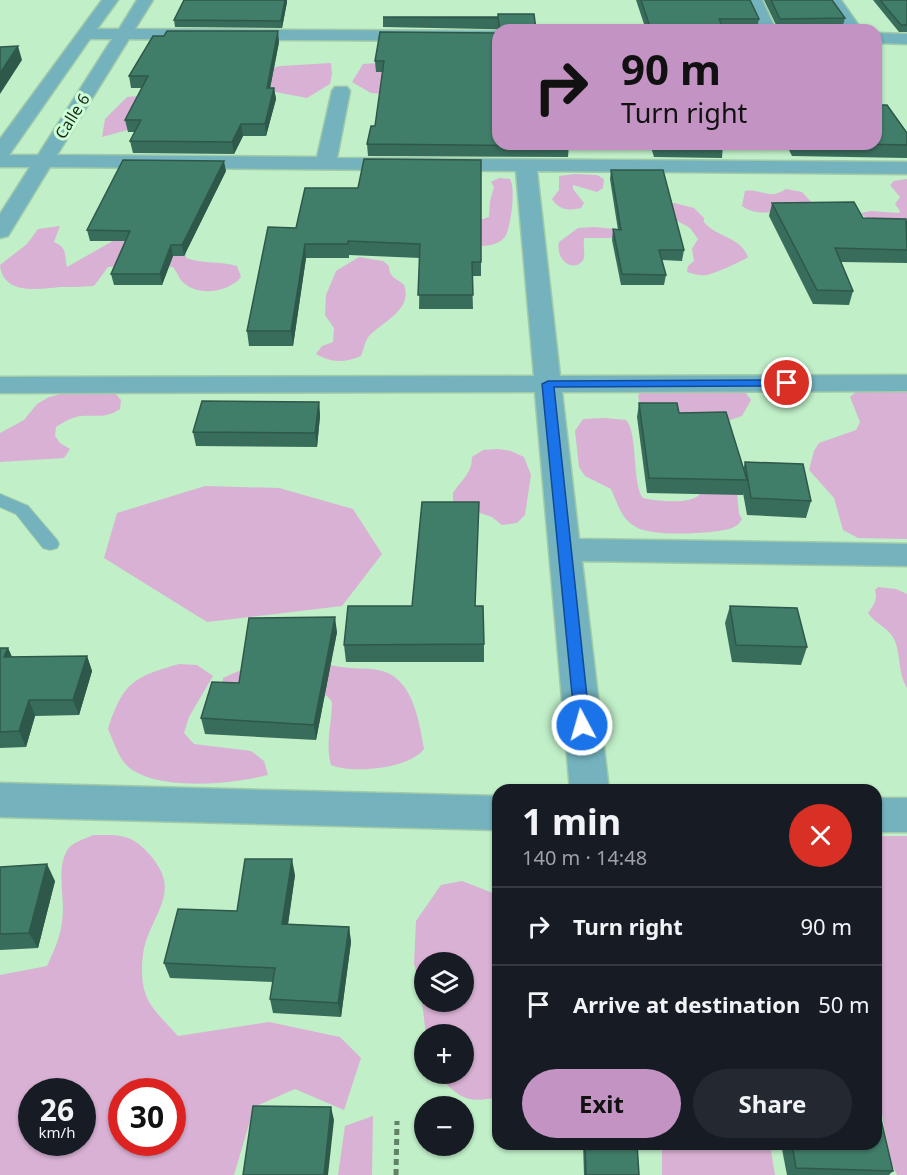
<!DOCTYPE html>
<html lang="en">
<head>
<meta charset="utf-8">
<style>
	:root { --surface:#171b24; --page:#242831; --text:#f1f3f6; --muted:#9ea1a6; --line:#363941; --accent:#c293c3 }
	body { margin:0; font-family:"Noto Sans",sans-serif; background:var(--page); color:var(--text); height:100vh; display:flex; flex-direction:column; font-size:22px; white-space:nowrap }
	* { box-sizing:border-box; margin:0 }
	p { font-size:20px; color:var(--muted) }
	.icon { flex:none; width:33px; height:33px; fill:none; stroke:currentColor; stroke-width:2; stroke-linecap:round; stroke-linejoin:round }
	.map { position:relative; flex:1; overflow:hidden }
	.details { position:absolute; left:492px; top:784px; width:390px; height:366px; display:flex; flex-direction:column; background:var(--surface); border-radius:18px; box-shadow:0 2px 4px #0004 }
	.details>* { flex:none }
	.guide { position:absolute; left:492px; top:24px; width:390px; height:126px; border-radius:18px; box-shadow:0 2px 4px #0004; background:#c293c3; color:#111; overflow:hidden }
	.buttons { position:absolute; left:414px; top:952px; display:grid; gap:12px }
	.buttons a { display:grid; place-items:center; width:60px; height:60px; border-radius:50%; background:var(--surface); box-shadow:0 2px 4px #0004; font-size:30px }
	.speed { position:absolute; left:18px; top:1078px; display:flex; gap:12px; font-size:30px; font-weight:700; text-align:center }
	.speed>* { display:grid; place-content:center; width:78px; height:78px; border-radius:50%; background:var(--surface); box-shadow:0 2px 4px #0004; line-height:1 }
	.speed small { font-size:15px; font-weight:400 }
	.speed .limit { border:9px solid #d22; background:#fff; color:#111 }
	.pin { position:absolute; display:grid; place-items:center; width:51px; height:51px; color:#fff; margin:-26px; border:3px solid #fff; border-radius:50%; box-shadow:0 2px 6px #0007 }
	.me { position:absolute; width:66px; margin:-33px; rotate:354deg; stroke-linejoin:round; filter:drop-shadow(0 0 4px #0008) }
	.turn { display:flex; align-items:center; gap:21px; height:126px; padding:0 30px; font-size:27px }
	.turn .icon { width:78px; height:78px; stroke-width:2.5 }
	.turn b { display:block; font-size:42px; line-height:51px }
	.round { display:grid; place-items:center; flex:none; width:63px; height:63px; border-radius:32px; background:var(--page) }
	.headline { display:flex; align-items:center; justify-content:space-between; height:102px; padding:0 30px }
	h1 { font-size:36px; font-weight:700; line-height:45px }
	.action { display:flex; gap:12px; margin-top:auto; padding:12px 30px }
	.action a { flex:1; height:69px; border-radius:36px; background:var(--accent); color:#111; font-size:24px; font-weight:700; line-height:69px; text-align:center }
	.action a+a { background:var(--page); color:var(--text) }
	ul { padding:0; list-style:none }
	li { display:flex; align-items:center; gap:18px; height:78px; padding:0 30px; border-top:2px solid var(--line) }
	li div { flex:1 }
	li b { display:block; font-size:22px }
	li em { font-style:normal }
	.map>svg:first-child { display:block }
	.green { fill:#d9b1d4; fill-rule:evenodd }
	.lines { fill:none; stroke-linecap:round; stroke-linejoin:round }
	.lane-casing { stroke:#a1cba8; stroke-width:2 }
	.street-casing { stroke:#a1cba8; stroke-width:3 }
	.path { stroke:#628268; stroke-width:5; stroke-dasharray:6 4; stroke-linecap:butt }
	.lane { fill:#74b3be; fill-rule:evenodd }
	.street { fill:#74b3be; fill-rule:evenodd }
	.wall { fill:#386c5b }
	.shaded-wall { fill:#2e584a }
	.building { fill:#417e6a; stroke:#2e584a; stroke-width:1.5 }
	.route { fill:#1a73e8; stroke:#114b97; stroke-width:1.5 }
	.labels { text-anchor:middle; stroke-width:6; stroke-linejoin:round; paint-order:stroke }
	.far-street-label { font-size:16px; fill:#152719; stroke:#cdfdd5 }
</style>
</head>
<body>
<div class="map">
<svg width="907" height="1175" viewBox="0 0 907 1175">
	<rect width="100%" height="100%" fill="#c0efc8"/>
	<g class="green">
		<path d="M425,60L421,97L371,93L352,82L363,64Z"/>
		<path d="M331,63L332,74L330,84L307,98L270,91L102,137L105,119L127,97L201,91L239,75L281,66Z"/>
		<path d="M575,174L597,175L604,179L603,188L597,192L573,185V189L584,203L581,208C569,211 559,210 552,199L559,190V176Z"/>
		<path d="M499,178L510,179C516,188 511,230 504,238C496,247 482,246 472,246L480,220L489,217L490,201L494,187L491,182Z"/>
		<path d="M907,179V237L866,218L861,213L871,211L899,213L900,211L895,204L900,197L890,185L894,181Z"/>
		<path d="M786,189L802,192L813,204C791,208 761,220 742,206L745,191C762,188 768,201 786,189Z"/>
		<path d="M674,203L694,208L704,218V222C717,238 740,236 748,257C745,260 711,275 707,275C700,276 693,274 687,272L688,266L694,261L692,249L698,239L690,228L674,219L663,205Z"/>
		<path d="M60,226L54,242C68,248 64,255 67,267L111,242L116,237L186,251V258C202,264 220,261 237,266L241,277C228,293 195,298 180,279C178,275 176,271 173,267L149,264L108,267L94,286C82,287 71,287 60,287C40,289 3,296 0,265L27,244L38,229Z"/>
		<path d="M595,227L624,230L623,238H584C583,243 585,253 584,258C578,273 555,264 559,242L578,228Z"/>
		<path d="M359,257L383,261L389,266C389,278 397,278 404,285C413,308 385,321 371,334C365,339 364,349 361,356C344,363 332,363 316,354L322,346L333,342L334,328L325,315L326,295L336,271Z"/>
		<path d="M642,388L739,390L745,392L751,400L742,416L718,424L640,404L638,396Z"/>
		<path d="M73,391L115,393L121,400L120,409C107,418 99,415 83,416C73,416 64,422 56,427L55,436L60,443L70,449L64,458L0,462V433L24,420L37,404L49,397Z"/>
		<path d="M857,391H907V539L858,538L843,530L834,498L809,470L814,451L819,443L856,430L860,422L850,397Z"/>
		<path d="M604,418L626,420C638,432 632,486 643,498C656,501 691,505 700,494L699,489L737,493L739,514L742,519C740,523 737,526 732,528C715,534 651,537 636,527C621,519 618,504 611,489L585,476L579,467L575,431L583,419Z"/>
		<path d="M498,449L511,451L524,457L531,475L525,515L517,523L502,525L492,517L453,504V493C461,480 472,474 472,457L483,450Z"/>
		<path d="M205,486L279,488L353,509L382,554L342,606L207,622L104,558L117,513Z"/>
		<path d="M878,587L896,589L907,594V688C898,674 901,657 895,641C890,628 875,624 868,613C874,605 878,599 875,590Z"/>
		<path d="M314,662C326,664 338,667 350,668C360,669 369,668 378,670C413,676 419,721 424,749C409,769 352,774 331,765C325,743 332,724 332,702L327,696L222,685L223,678L241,670Z"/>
		<path d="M179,664L197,665L213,676L189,717L184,733L194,744L251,751L264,761L268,775C233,784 162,791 131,769C119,761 114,742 108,729C123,683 133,677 179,664Z"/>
		<path d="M93,835C120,835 131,833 150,855C178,887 160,905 147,938C142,951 141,970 143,984C146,1006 164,1020 178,1036L269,1022L340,1037L361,1058L344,1110L295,1089L254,1107L234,1175H0V975L47,966C54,951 60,938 62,922C66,897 55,869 68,849C73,842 85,839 93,835ZM32,1092H82V1143H32ZM122,1092H172V1143H122Z"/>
		<path d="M876,836H907V1175H897L890,1160L876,1079Z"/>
		<path d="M462,881L498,895V1097C468,1104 460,1098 440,1078L438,1074H464V1035H426L420,986L414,964L416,921L441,885ZM424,963H464V1002H424Z"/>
		<path d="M373,1116L372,1175H338L345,1126Z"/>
		<path d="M662,1145H770L775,1175H662Z"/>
	</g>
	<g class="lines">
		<g class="lane-casing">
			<path id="lane" d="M0,494L28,506L57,540L59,544L57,548L50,550L43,548L16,514L0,507Z"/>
		</g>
		<g class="street-casing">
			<g id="street">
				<path d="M102,0H118L97,29H119L137,0H153L135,29L498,31V41L129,39L57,155L317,157L332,91L335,87H347L350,91L337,158L907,162V174L537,171L560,376L907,375V391L562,392L579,539L907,544V566L582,561L609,790H570L535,392L0,393V377L534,376L516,171L50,167L8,236L0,238V214L30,167H0V139ZM90,39H112L38,155H9Z"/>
				<path d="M746,0H762L776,30H760Z"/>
				<path d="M825,0H841L862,30H846Z"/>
				<path d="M876,33L907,34V44L876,43Z"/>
				<path d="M0,783L498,796V830L0,817Z"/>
				<rect x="876" y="798" width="31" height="34"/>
			</g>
		</g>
		<path class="path" d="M396,1175L397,1121"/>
		<use href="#lane" class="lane"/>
		<use href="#street" class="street"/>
	</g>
	<g class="wall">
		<path d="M184,0H287V2L282,28L175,27L174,20Z"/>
		<path d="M636,0H750L759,19L757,29L646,30Z"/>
		<path d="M764,0H832L845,18L842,29H778Z"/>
		<path d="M873,0H907V32H899Z"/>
		<path d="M383,17H498L536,30L383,27Z"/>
		<path d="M498,33L569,144L568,157L368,156L367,144L375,126L383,72H376L375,61Z"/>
		<path d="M279,42L270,88H274L276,99L266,136H243L234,154L133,153L130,141L135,132H128L125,120L142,88H131L129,76Z"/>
		<path d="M907,133V158L792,156L786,144H876Z"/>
		<path d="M650,144H770V145H723L722,158L654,157Z"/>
		<path d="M481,160V276H472L473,309H419L420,258L349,255V258H306L293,346H249L247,331L296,228L358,188Z"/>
		<path d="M611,170L684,250L682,261L662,260L666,275L664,285H621L612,240L613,229L618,230L610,179Z"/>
		<path d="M226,171L184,256H173L162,285H114L111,274L125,241H90L87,230Z"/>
		<path d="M772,203L863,218L907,221V263L841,262L853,291L849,305L813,304L769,216Z"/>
		<path d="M319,402L320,416L317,447L196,446L193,432Z"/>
		<path d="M639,403L679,413L743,470L745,462L811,501L806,518L747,515L743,493V495L647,493L637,417Z"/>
		<path d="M476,606L484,644V662H346L344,645Z"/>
		<path d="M730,606L807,647L801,665L732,662L725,623Z"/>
		<path d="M337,632L316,740L205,734L201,718L239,683Z"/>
		<path d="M0,648H8L12,657L87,656L92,671L79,715L35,716L26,747L0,748Z"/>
		<path d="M0,867L55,881L38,948L0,950Z"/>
		<path d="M295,875L288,924L349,927L351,942L341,1017L273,1013L270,999L273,982L170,978L164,963L237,911Z"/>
		<path d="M583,1144H637L639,1175H584Z"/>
		<path d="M781,1144H876L893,1171L889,1175H787Z"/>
	</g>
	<g class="shaded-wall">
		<path d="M285,0H287V2L282,28L281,21Z"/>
		<path d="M278,31L279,42L268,99L267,88Z"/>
		<path d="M18,46L22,60L0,94V73Z"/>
		<path d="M274,88L276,99L266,136L265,124Z"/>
		<path d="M241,124L243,136L234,154L232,142Z"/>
		<path d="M224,161L226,171L184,256L182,245Z"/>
		<path d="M305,244L306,258L293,346L291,331Z"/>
		<path d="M171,245L173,256L162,285L160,274Z"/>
		<path d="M319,402L320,416L317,447L315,433Z"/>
		<path d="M335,617L337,632L316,740L314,725Z"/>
		<path d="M8,648L15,664L4,657Z"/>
		<path d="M87,656L92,671L79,715L73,700Z"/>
		<path d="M29,700L35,716L26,747L19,731Z"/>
		<path d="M292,859L295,875L286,938L282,924Z"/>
		<path d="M47,864L55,881L38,948L29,933Z"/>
		<path d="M349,927L351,942L341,1017L338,1003Z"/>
		<path d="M331,1107L334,1120L328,1175H324Z"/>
	</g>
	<g class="building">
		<path d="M184,0H285L281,21L174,20Z"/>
		<path d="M641,0H750L759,19H719L724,30H651Z"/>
		<path d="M771,0H832L845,18L780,19Z"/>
		<path d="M880,0H907V25H901Z"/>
		<path d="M498,14H534L536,30H500L498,18L383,17H498Z"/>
		<path d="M167,31H278L267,88H274L265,124H241L232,142L130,141L141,120H125L148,76H129L153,36H164Z"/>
		<path d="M380,32L498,33V144H569V146L367,144L371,126H375L384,61H375Z"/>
		<path d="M18,46L0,73V47Z"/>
		<path d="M876,105H887L907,133V145L863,144H876Z"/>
		<path d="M655,144H723L724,147L656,146Z"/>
		<path d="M364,159L481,160V262H472L473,295H418L420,244L348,241V244H305L291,331H247L268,227L296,228L305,188H358Z"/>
		<path d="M123,160L224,161L182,245H171L160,274H111L130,231L87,230Z"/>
		<path d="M611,170H663L684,250H659L666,275L622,274L613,229L621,230Z"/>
		<path d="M854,202L863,218L906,219L907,250L835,248L853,291L817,290L772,203Z"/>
		<path d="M202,401L319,402L315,433L193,432Z"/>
		<path d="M639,403H677L679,413L726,412L747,480L649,478Z"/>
		<path d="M745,462L803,464L811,501L751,498Z"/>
		<path d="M422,502H479L475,606H483L484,644L344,645L348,606H412Z"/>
		<path d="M730,606L797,608L807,647L736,645Z"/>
		<path d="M335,617L314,725L201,718L212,682L239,683L249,618Z"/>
		<path d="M0,648H8L4,657L87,656L73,700H29L19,731L0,732Z"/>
		<path d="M245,859H292L282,924L349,927L338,1003L270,999L275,968L164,963L178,909L237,911Z"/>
		<path d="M47,864L29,933L0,934V867Z"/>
		<path d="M876,1098L893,1171L796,1168L792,1144H876Z"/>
		<path d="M253,1106L331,1107L324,1175H243Z"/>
		<path d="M585,1144H637L639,1175H586Z"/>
	</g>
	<path class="route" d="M787,380L791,381V386L554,387L590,725L588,729H577L575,725L542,384L548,381Z"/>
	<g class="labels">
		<g class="far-street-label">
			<text transform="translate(72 116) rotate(-58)" y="6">Calle 6</text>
		</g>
	</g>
</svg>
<div class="buttons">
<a><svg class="icon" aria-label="layers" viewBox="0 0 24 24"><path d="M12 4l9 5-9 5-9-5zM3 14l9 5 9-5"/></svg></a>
<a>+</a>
<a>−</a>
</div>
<div class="speed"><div>26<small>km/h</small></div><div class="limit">30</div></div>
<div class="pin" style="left:787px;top:383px;background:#d93025"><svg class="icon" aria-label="arrive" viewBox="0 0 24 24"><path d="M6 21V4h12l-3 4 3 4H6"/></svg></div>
<svg class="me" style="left:582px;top:725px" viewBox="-20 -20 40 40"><circle r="17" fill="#1a73e8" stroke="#fff" stroke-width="3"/><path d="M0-11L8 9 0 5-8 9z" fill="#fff"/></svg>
<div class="guide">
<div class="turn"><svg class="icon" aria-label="right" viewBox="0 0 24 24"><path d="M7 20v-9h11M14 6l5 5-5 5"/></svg><div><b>90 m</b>Turn right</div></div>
</div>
<section class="details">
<div class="headline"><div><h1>1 min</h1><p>140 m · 14:48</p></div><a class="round" style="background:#d93025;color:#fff"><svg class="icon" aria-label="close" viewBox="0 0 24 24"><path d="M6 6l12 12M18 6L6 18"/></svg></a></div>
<ul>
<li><svg class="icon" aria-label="right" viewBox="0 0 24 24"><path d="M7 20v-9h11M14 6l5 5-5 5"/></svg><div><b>Turn right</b></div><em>90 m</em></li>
<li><svg class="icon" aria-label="arrive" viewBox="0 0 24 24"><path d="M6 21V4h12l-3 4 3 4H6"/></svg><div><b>Arrive at destination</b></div><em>50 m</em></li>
</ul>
<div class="action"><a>Exit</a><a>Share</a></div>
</section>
</div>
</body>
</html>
